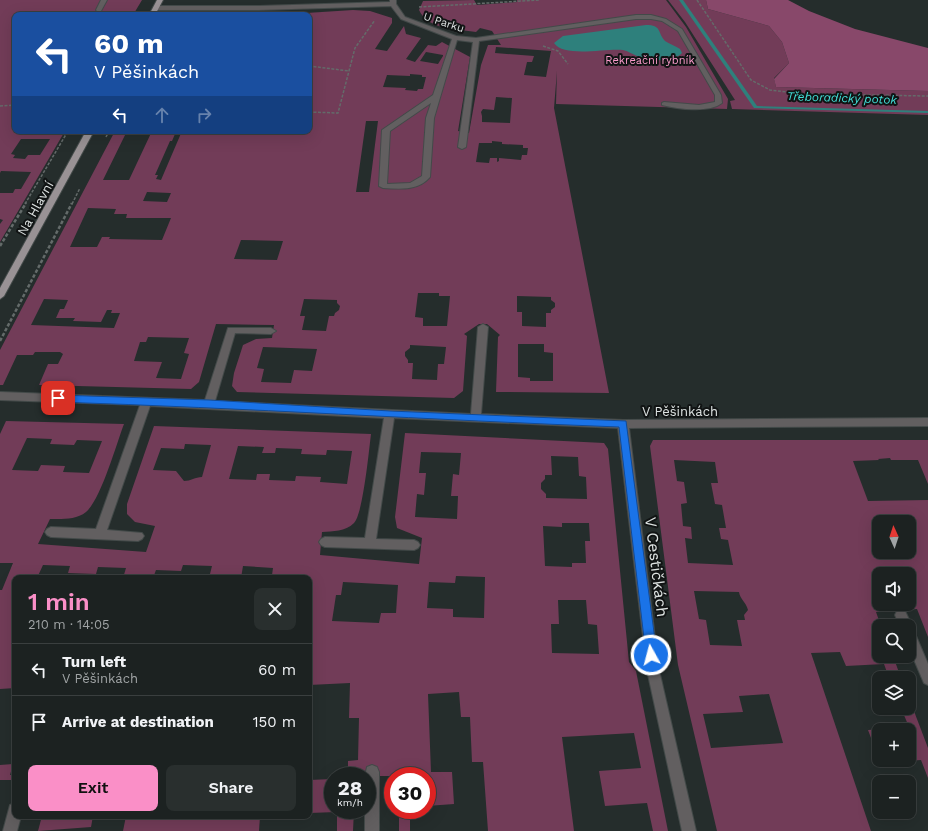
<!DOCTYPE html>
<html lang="en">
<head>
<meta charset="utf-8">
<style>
	:root { --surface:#1c2221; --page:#292f2e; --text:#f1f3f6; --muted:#a0a4a5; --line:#3a3f3f; --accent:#fa8fc7 }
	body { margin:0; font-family:"Work Sans",sans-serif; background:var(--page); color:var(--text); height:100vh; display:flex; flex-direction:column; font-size:15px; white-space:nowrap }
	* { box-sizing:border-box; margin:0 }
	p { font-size:13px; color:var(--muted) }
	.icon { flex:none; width:22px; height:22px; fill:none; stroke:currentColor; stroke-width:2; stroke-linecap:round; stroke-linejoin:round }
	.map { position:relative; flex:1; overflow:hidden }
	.details { position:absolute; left:12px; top:575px; width:300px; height:244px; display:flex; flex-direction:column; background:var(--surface); border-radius:8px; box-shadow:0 4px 16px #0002,0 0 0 1px var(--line) }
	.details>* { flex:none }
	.guide { position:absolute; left:12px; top:12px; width:300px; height:122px; border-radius:8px; box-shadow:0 4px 16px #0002,0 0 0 1px var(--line); background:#1a4fa0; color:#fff; overflow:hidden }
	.needle { width:26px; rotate:357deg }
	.buttons { position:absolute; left:872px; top:515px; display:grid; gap:8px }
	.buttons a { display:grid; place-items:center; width:44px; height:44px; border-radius:8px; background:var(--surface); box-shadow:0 4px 16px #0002,0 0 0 1px var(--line); font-size:20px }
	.speed { position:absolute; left:324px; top:767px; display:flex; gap:8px; font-size:20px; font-weight:700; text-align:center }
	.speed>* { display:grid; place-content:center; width:52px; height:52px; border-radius:50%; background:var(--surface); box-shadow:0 4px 16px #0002,0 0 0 1px var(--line); line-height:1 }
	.speed small { font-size:10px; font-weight:400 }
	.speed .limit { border:6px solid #d22; background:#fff; color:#111 }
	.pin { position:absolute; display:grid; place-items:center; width:34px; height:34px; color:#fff; margin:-17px; border-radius:8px; box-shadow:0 2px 6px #0006 }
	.me { position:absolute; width:44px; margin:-22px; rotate:353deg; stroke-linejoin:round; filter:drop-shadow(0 0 3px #0008) }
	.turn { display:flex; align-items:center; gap:14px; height:84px; padding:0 16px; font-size:18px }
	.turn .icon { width:52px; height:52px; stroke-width:2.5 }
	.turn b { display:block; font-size:28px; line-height:34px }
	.lanes { display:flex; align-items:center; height:38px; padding:0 16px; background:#0003; justify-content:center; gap:20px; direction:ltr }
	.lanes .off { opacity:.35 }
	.round { display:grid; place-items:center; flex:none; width:42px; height:42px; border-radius:8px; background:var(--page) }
	.summary { display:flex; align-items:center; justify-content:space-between; height:68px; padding:0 16px }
	h1 { font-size:24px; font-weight:600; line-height:30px; color:var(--accent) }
	.cta { display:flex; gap:8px; margin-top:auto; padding:8px 16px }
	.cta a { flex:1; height:46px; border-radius:8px; background:var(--accent); color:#111; font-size:16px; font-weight:600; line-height:46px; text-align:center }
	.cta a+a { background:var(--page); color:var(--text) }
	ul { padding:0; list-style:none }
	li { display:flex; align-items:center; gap:12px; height:52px; padding:0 16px; border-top:1px solid var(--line) }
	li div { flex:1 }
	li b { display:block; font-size:15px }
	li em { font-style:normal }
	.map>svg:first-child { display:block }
	.green { fill:#723c58; fill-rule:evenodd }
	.forest { fill:#88486a }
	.water { fill:#2e807c }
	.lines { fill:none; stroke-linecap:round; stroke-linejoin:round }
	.stream { fill:#2e807c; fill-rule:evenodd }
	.minor-casing { stroke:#434a49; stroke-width:2 }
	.major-casing { stroke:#434a49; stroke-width:2 }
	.path-far1 { stroke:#646b6a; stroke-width:1.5; stroke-dasharray:3 1.5; stroke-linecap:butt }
	.path { stroke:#646b6a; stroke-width:2.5; stroke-dasharray:3.5 2; stroke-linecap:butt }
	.minor { fill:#625f60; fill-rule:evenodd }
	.major { fill:#999295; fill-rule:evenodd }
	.route { fill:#1a73e8; stroke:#114b97 }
	.labels { text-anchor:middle; stroke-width:4; stroke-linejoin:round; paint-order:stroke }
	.far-street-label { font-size:11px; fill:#dee3e2; stroke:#111414 }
	.far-park-label { font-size:11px; fill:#fa9bcb; stroke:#111414 }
	.far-water-label { font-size:12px; font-style:italic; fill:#43e1da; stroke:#111414 }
	.street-label { font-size:13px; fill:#dee3e2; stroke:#111414 }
	.near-street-label { font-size:16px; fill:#dee3e2; stroke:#111414 }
</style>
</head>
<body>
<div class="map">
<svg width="928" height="831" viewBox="0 0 928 831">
	<rect width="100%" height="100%" fill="#252d2c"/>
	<g class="green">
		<path d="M0,0H142L133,15H15V117L12,123H15V131H65L0,242V224L3,220L0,219V193H13L15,189H21L31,172L1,171L0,173ZM21,139H50L40,155H28L25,159L13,158L15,155L11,154Z"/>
		<path d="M474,0L477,5L517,2V0H666L686,27L728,99L727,109L556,104L557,71L554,108L609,393L496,392L498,337L500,335L487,324H479L464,334L467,336L463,391L454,398L237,392L232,386L234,373L243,345L256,339L272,338L274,325L216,324L199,382L191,389L39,385L48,364H58L63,354L60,352H35L33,355H17L3,385H0V350L115,131H127L103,180H129L152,131H174L173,134H175L172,141H170L155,175H158L156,179L161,180L182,131H309V15H275L353,10L370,11L392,18V23L375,49L387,51L404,26L406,34L421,38L406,59L415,62L428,45L436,46L442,42L470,57L458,131L469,133L481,65L488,45H501L492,31L480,28L476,32C457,29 428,30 419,10L423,1ZM496,47L551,51L546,77L524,75L527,62H532L534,56L495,53ZM426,52L443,55V56L438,64L420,61ZM410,74L422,75V77H426L423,89H418L417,91L405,90L406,88L383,87L387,75L410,76ZM496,97L512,98L510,123L482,122V116L481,112L483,109L494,110ZM366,121H378L369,192H356ZM492,141L502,142V144L523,145V148H528L527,155H522L521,160L499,158V161L497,162V158H490L489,163L476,162L479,143H492ZM147,192L170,193H171L167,202L143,201ZM88,208L116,209L114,214H127L126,218H171L162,240L109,239L110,237H102L97,247H70ZM241,240L283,241L277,260L234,259ZM418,293H439V296H450L447,326H423V318L415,317ZM517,296L551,297V300L555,303V307L551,310V313H546V327L522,326V312H517ZM44,299L68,300L64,309H60L56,318H75L73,321L101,322L107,310H112L111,313H120L114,328L31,325ZM304,299L337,300V303L340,306L339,310L335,313L334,316H329L326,331L302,330L305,316H300ZM148,337L189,338L184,353L189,354L181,379L156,378L162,362L134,361L140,342H146ZM518,344H544V352L553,353V381H530V378L518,377ZM410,345L446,347L444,364H438L437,380L412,379L413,363H408V360L405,356V352L410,348ZM263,347L317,349L312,371L294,370L291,383L261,382L264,369L257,368Z"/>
		<path d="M668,0H706L708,9L769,26L782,42L789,63L774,78L776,87L928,91V115L732,109L730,101L735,100L685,22Z"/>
		<path d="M6,421L124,424C116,445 101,499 86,512C76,520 62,519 50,519L38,544L146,552L155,526L135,522L127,514V504L154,426L371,434C369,450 363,514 354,523C345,532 333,531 322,532L320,555L419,564L422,538L397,528L395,517L405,433L604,443L608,449L629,662L636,671L668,831H653L647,803L605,806L599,771L641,768L634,733L562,737L574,831H488L483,762H472L470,717H461L459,692L428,694L431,772H452L454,804L427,806V776H348V761L358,760L359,718H349L350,683L309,685V578L272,575L273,568L243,566L241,578H209L212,566L183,565L181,571L156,570L153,578H123L126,568L98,567L96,574L68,573L70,566L43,565L37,578H15V688L0,689V590H2L13,563H0V434ZM27,438L52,439L50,444L74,445L77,440L102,441L89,473L63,472L65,466L41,465L38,471L12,470ZM185,444L211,445L202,477C195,477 191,481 184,481L176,471L153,470L161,448L184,449ZM238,446L264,447L262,453H275L276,448L302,449L301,454L326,455L327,450L352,451L347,484L320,482L321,477L296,476L295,481L269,480L270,474H257L256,480L229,479ZM421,452L461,453L459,475L453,474L451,496H458L457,519L415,517L417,494L424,495L426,473H419ZM551,456L578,457L579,476L586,477L587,499L546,498V494L541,489V483L545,479V475H552ZM562,523H589L590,541H585L586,563H572V567L545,566L543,526L562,527ZM456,576L485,577L484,618L453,617V609L427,608L429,582L455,583ZM343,582L398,585L396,613H381L379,623L332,621L336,595H341ZM558,600H586L588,624L597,625L599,654L552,653L551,624H559Z"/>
		<path d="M653,440H928V484L918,460H891L890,458L878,459L879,460L853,461L868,501L928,500V637L917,609L876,612L881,626H879V656H893L901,678H889L884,664L846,666L840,652L811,653L871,831H717L678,665L650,446ZM674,460L715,462L718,483H711L715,504L722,505L726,528H719L721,539L728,540L733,565L688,563L685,538L692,539L691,527L683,526L681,504L687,503L684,482L677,481ZM879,522H909V552H879ZM879,574H909V604H879ZM694,591L739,592C740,599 746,602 748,610L744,615L745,620H737L742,646L710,645L706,620L699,619ZM769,694L783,743L711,748L703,714L743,712L739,696Z"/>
		<path d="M909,698L928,748V778L921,760L880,763L879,760H909V730H879V759L868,730L909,727L901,708H909Z"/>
		<path d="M13,764L10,775H15V780H0V765Z"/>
		<path d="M333,779V810H354L353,831H337V812L309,813V780Z"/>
		<rect x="399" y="810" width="11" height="21"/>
		<path d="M42,816H93L91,827L38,831Z"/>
		<path d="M126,816H260L259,831H123Z"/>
	</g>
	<path class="forest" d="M706,0H788L809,11L855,29L928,48V91L776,87L774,79L789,63L782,42L769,26L708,9Z"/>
	<path class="water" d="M646,25C662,25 657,32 665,41C669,44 676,46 680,49L682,53C672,64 650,60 637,56C632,54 628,51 623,50C606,48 564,58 554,43L563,36Z"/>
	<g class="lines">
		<path class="stream" d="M679,0H683L757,106L928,111V113L754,108Z"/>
		<g class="minor-casing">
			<g id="minor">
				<path d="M101,0H107L101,11H97L96,10Z"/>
				<path d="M390,0H396V4L405,17L456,36L476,38L636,15H651L666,19L682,29L721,95L722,103C710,113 677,109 662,105V103L664,102L699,105L715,102V95L678,31L662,21L651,19H636L479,41L466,147L462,149L458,147L473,42L457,40L434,118L430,177C418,191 400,189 383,188L379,186L382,130L433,95L452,39L401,19L391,6L259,10H156L153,8L156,6H259L390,2ZM431,103L426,118L422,176L410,183L387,184L390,131Z"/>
				<path d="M483,324L488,327L481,414L623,420L928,418V426L629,428L659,670L696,831H682L647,670L618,428L394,418L376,539L414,540L418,542L420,545L418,548L414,550L325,547L321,545L319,542L321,539L325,537L365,538L384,418L150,406L107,530L142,533L144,536L142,539L138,541L51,537L47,535L45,532L47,529L51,527L96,529L140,405L0,400V392L205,400L228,328H271L276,331L271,334L235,333L215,401L471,414L478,327Z"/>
				<path d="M901,609L905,611L912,626L911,628L913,629L928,664V685L924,683L909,648V626H900L895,615L897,611Z"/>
				<path d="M372,765L377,767L379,772V831H365V810H367V776H365L367,767Z"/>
				<path d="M15,803V816H21L17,831H3L10,805Z"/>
			</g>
		</g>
		<g class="major-casing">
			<g id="major">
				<path d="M157,0H163L155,15H149Z"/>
				<path d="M86,131H94L4,296L0,299V288Z"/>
			</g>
		</g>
		<g class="path-far1">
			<path d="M697,0L751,80L770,90L803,94L928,96"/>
			<path d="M419,7L540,0"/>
			<path d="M543,46L558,51L568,64"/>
			<path d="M309,66L349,71"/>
			<path d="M0,106L15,105"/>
			<path d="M309,112L338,113L355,48L375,20"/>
			<path d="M106,137L109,131"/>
			<path d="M25,204L68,131"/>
			<path d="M72,204L80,188"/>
		</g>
		<g class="path">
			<path d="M0,246L26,203"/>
			<path d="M0,341L72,203"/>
		</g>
		<use href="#minor" class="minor"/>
		<use href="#major" class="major"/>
	</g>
	<path class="route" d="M58,395L209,400L390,411L626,421L657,655L655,659L651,660L647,659L646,655L619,427C432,420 245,408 58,402L54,398Z"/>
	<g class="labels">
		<g class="far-street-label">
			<text transform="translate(444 22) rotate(18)" y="4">U Parku</text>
		</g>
		<g class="far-park-label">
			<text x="650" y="64">Rekreační rybník</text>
		</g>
		<g class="far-water-label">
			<text transform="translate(842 98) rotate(2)" y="4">Třeboradický potok</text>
		</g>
		<g class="street-label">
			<text transform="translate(35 208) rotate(-61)" y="5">Na Hlavní</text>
			<text x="680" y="416">V Pěšinkách</text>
		</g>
		<g class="near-street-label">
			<text transform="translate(657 567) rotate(83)" y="6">V Cestičkách</text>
		</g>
	</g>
</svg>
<div class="buttons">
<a><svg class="needle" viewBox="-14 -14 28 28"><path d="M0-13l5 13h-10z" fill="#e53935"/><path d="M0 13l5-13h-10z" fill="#a0a4a5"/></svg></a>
<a><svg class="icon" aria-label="sound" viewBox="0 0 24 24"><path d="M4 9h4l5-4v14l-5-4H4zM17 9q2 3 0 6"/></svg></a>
<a><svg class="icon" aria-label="search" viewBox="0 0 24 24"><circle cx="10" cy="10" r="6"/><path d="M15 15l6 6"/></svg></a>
<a><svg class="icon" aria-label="layers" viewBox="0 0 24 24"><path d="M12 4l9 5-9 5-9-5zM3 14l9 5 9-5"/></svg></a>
<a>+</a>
<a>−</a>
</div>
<div class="speed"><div>28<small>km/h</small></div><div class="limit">30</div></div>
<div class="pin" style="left:58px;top:398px;background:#d93025"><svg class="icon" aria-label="arrive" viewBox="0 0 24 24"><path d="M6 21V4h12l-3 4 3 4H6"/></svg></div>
<svg class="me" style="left:651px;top:655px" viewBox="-20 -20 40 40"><circle r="17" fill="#1a73e8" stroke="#fff" stroke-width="3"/><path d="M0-11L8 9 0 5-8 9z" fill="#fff"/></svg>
<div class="guide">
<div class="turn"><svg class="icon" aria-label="left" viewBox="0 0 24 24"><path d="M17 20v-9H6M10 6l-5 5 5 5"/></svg><div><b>60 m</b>V Pěšinkách</div></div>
<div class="lanes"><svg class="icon" aria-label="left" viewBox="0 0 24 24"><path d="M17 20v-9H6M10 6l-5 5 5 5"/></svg><svg class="icon off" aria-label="ahead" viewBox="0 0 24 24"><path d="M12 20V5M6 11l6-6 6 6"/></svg><svg class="icon off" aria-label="right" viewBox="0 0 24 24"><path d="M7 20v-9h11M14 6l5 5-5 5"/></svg></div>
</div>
<section class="details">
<div class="summary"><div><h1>1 min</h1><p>210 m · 14:05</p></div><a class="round"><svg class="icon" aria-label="close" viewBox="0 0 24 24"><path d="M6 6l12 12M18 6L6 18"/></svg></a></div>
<ul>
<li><svg class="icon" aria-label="left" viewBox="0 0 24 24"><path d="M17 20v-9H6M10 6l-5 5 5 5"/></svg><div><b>Turn left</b><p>V Pěšinkách</p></div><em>60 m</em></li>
<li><svg class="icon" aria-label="arrive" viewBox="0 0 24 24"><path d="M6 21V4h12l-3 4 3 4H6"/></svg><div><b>Arrive at destination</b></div><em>150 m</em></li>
</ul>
<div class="cta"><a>Exit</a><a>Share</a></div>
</section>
</div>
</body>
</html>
